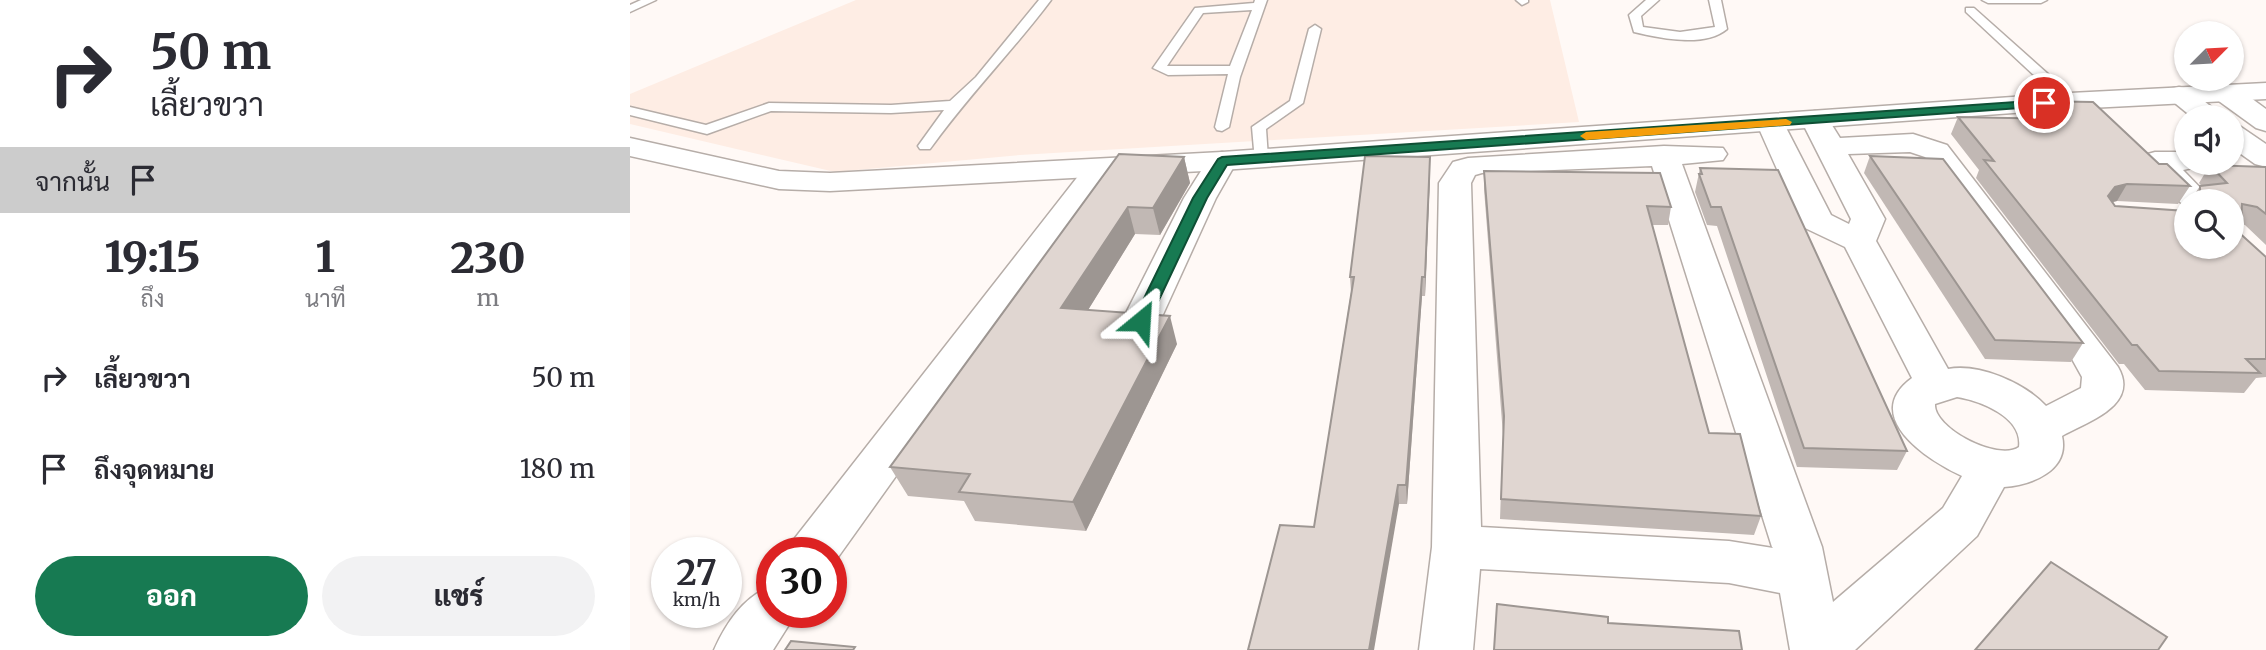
<!DOCTYPE html>
<html lang="th">
<head>
<meta charset="utf-8">
<style>
	:root { --surface:#fff; --page:#f2f2f3; --text:#2b2b33; --muted:#7c7c81; --accent:#177a52 }
	body { margin:0; font-family:Merriweather,Sarabun,serif; background:var(--page); color:var(--text); height:100vh; display:flex; flex-direction:column; font-size:26px; white-space:nowrap }
	* { box-sizing:border-box; margin:0 }
	p { font-size:23px; color:var(--muted) }
	.icon { flex:none; width:38px; height:38px; fill:none; stroke:currentColor; stroke-width:2; stroke-linecap:round; stroke-linejoin:round }
	.map { position:relative; flex:1; overflow:hidden }
	.side { display:flex; flex-direction:column; background:var(--surface); width:630px }
	.side>* { flex:none }
	.hud { background:#fff; color:var(--text); overflow:hidden }
	.needle { width:46px; rotate:66deg }
	.controls { position:absolute; left:1544px; top:21px; display:grid; gap:14px }
	.controls a { display:grid; place-items:center; width:70px; height:70px; border-radius:50%; background:var(--surface); box-shadow:0 2px 5px #0004; font-size:35px }
	.speed { position:absolute; left:21px; top:537px; display:flex; gap:14px; font-size:35px; font-weight:700; text-align:center }
	.speed>* { display:grid; place-content:center; width:91px; height:91px; border-radius:50%; background:var(--surface); box-shadow:0 2px 5px #0004; line-height:1 }
	.speed small { font-size:18px; font-weight:400 }
	.speed .limit { border:10px solid #d22; background:#fff; color:#111 }
	.pin { position:absolute; display:grid; place-items:center; width:60px; height:60px; color:#fff; margin:-30px; border:4px solid #fff; border-radius:50%; box-shadow:0 2px 7px #0007 }
	.me { position:absolute; width:77px; margin:-38px; rotate:27deg; stroke-linejoin:round; filter:drop-shadow(0 0 5px #0008) }
	.turn { display:flex; align-items:center; gap:24px; height:147px; padding:0 35px; font-size:32px }
	.turn .icon { width:91px; height:91px; stroke-width:2.5 }
	.turn b { display:block; font-size:49px; line-height:60px }
	.then { display:flex; align-items:center; height:66px; padding:0 35px; background:#0003; gap:14px; font-size:26px }
	.eta { display:flex; justify-content:space-evenly; align-items:center; height:119px; text-align:center }
	.eta b { font-size:42px; font-weight:800; line-height:49px }
	.action { display:flex; gap:14px; margin-top:auto; padding:14px 35px }
	.action a { flex:1; height:80px; border-radius:42px; background:var(--accent); color:#fff; font-size:28px; font-weight:800; line-height:80px; text-align:center }
	.action a+a { background:var(--page); color:var(--text) }
	ul { padding:0; list-style:none }
	li { display:flex; align-items:center; gap:21px; height:91px; padding:0 35px }
	li div { flex:1 }
	li b { display:block; font-size:26px }
	li em { font-style:normal }
	main { display:flex; flex:1; min-height:0 }
	.map>svg:first-child { display:block }
	.built { fill:#feede4 }
	.lines { fill:none; stroke-linecap:round; stroke-linejoin:round }
	.lane-casing { stroke:#b6ada8; stroke-width:3 }
	.street-casing { stroke:#b6ada8; stroke-width:3 }
	.secondary-casing { stroke:#b6ada8; stroke-width:3 }
	.lane { fill:#fff; fill-rule:evenodd }
	.street { fill:#fff; fill-rule:evenodd }
	.secondary { fill:#fff; fill-rule:evenodd }
	.wall { fill:#c1b8b4 }
	.shaded-wall { fill:#9d9692 }
	.building { fill:#e0d6d1; stroke:#9d9692; stroke-width:2 }
	.route { fill:#177a52; stroke:#0f4f35; stroke-width:2 }
	.slow { fill:#f59e0b }
</style>
</head>
<body>
<main>
<section class="side">
<div class="hud">
<div class="turn"><svg class="icon" aria-label="right" viewBox="0 0 24 24"><path d="M7 20v-9h11M14 6l5 5-5 5"/></svg><div><b>50 m</b>เลี้ยวขวา</div></div>
<div class="then">จากนั้น<svg class="icon" aria-label="arrive" viewBox="0 0 24 24"><path d="M6 21V4h12l-3 4 3 4H6"/></svg></div>
</div>
<div class="eta">
<div><b>19:15</b><p>ถึง</p></div>
<div><b>1</b><p>นาที</p></div>
<div><b>230</b><p>m</p></div>
</div>
<ul>
<li><svg class="icon" aria-label="right" viewBox="0 0 24 24"><path d="M7 20v-9h11M14 6l5 5-5 5"/></svg><div><b>เลี้ยวขวา</b></div><em>50 m</em></li>
<li><svg class="icon" aria-label="arrive" viewBox="0 0 24 24"><path d="M6 21V4h12l-3 4 3 4H6"/></svg><div><b>ถึงจุดหมาย</b></div><em>180 m</em></li>
</ul>
<div class="action"><a>ออก</a><a>แชร์</a></div>
</section>
<div class="map">
<svg width="1636" height="650" viewBox="0 0 1636 650">
	<rect width="100%" height="100%" fill="#fff9f6"/>
	<path class="built" d="M226,0H920L949,122L390,155L205,172L0,124V94Z"/>
	<g class="lines">
		<g class="lane-casing">
			<g id="lane">
				<path d="M11,0H26L0,12V5Z"/>
				<path d="M409,0H421C382,52 337,97 300,149H290L288,146L314,110L261,113L141,111L77,134L0,115V107L76,125L139,103L261,105L320,101L346,77Z"/>
				<path d="M625,0H637L610,77L599,127L592,131L587,130L585,127L598,74L538,75L523,68L565,8L624,3ZM622,10L600,66H537L573,13Z"/>
				<path d="M886,0H898V2L892,5Z"/>
				<path d="M1016,0H1029L1011,16L1013,27L1050,32L1085,27L1079,0H1091L1097,29C1074,48 1030,38 1004,32L999,15Z"/>
				<path d="M1352,0H1417L1411,3H1358Z"/>
				<path d="M1336,8H1344L1445,98V104H1435L1336,12Z"/>
				<path d="M685,25L691,29L673,103L636,129L638,158L630,163L625,161L622,127L660,101L679,29Z"/>
			</g>
		</g>
		<g class="street-casing">
			<g id="street">
				<path d="M1596,85L1606,87L1636,109V131L1626,128L1586,99L1582,93L1586,87Z"/>
				<path d="M1549,87L1559,89L1594,117H1562L1535,95L1539,89Z"/>
				<path d="M1185,111L1195,114L1210,138L1283,134L1317,145L1488,367C1510,405 1459,421 1432,436C1440,471 1401,485 1374,487L1347,536L1225,650H1160L1150,593L1099,583L850,569L843,650H789L802,547L809,183L823,162L838,158L1034,146L1093,148L1097,154L1093,160L1052,164L1192,547L1203,602L1313,508L1332,476C1297,460 1230,416 1282,378L1215,247L1175,228L1170,221L1127,124L1131,118L1141,115L1151,118L1201,215L1219,224L1221,219L1171,120L1175,114ZM1280,152L1295,157L1442,359L1452,377L1451,388L1416,406C1395,383 1349,363 1318,369L1246,241L1255,219L1218,154ZM1022,166L1142,547L1143,548L1099,541L851,527L841,183L845,175L852,173ZM1327,397C1351,401 1393,417 1389,447C1368,462 1303,428 1305,404Z"/>
				<path d="M1601,124L1611,127L1636,144V167L1625,164L1601,147Z"/>
				<path d="M592,152L603,155L607,161L586,198L530,321L525,330L511,334L497,330L492,321L554,198L581,155Z"/>
				<path d="M1525,152H1556V163H1570L1567,167L1553,170L1583,201H1556V208L1510,161L1514,155Z"/>
				<path d="M471,159L482,161L486,168L201,567V553H158L165,538L460,161Z"/>
				<path d="M142,586V612H167L143,650H84C96,623 114,596 142,586Z"/>
			</g>
		</g>
		<g class="secondary-casing">
			<path id="secondary" d="M1636,83V99L1440,109L592,170L200,191L149,189L0,156V138L149,171L200,173L592,152L1440,93Z"/>
		</g>
		<use href="#lane" class="lane"/>
		<use href="#street" class="street"/>
		<use href="#secondary" class="secondary"/>
	</g>
	<g class="wall">
		<path d="M1404,101L1529,164L1560,186L1548,204L1487,201L1483,202L1485,206L1556,247L1601,201H1560L1570,186H1572L1569,183L1580,165L1636,167V245L1615,225L1611,224L1608,231L1636,257V377L1626,378L1614,393L1515,390L1494,364H1489L1346,178L1349,170L1321,134L1328,117L1397,119L1396,118Z"/>
		<path d="M489,154L554,157L560,183L530,235L505,234L458,310L547,344L456,531L345,521L334,501L278,496L260,467Z"/>
		<path d="M1240,156L1453,343L1441,362L1355,359L1234,173Z"/>
		<path d="M800,157V175L795,296H792L777,504H769L684,527L721,292L720,277Z"/>
		<path d="M1070,168L1277,451L1267,470L1167,467L1087,226L1077,225L1065,192Z"/>
		<path d="M854,171L1041,207L1038,225H1022L1079,433L1131,516L1124,535L870,519L873,435L854,189Z"/>
	</g>
	<g class="shaded-wall">
		<path d="M554,157L560,183L530,235L523,208Z"/>
		<path d="M800,157V175L795,296V277Z"/>
		<path d="M1497,184L1487,201L1474,204L1478,196L1485,187Z"/>
		<path d="M498,207L505,234L442,336L431,308Z"/>
		<path d="M792,277V296L777,504L776,485Z"/>
		<path d="M540,316L547,344L456,531L443,502Z"/>
		<path d="M768,485L769,504L744,650H739Z"/>
	</g>
	<g class="building">
		<path d="M1404,101L1463,102L1529,164H1537L1560,186L1497,184L1485,187L1478,196L1485,206L1556,211V247H1601V201H1570V186L1597,183L1580,165L1636,167V214L1627,207L1612,204L1611,226L1605,229L1636,257V359H1616L1630,373L1529,371L1507,345H1502L1354,160L1364,161L1328,117L1422,119Z"/>
		<path d="M489,154L554,157L523,208L498,207L431,308L540,316L443,502L329,492L340,474L260,467Z"/>
		<path d="M735,156L800,157L795,277H792L776,485H768L739,650H618L650,525L684,527L724,277H720Z"/>
		<path d="M1240,156L1313,159L1453,343L1365,340Z"/>
		<path d="M1070,168L1148,170L1277,451L1174,448L1091,207H1081L1069,174H1072Z"/>
		<path d="M854,171L1030,173L1041,207L1017,206L1079,433L1110,434L1131,516L871,499L874,416Z"/>
		<path d="M1421,562L1537,637L1528,650H1345Z"/>
		<path d="M867,604L978,617V623L1109,631L1112,650H864Z"/>
		<path d="M161,641L225,647L223,650H155Z"/>
	</g>
	<path class="route" d="M1414,100L1418,101V106L597,165L577,198L519,321L511,326L503,321L563,198L588,159L592,157Z"/>
	<path class="slow" d="M1156,119L1162,122L1160,125L956,140L950,136L956,132Z"/>
</svg>
<div class="controls">
<a><svg class="needle" viewBox="-14 -14 28 28"><path d="M0-13l5 13h-10z" fill="#e53935"/><path d="M0 13l5-13h-10z" fill="#7c7c81"/></svg></a>
<a><svg class="icon" aria-label="sound" viewBox="0 0 24 24"><path d="M4 9h4l5-4v14l-5-4H4zM17 9q2 3 0 6"/></svg></a>
<a><svg class="icon" aria-label="search" viewBox="0 0 24 24"><circle cx="10" cy="10" r="6"/><path d="M15 15l6 6"/></svg></a>
</div>
<div class="speed"><div>27<small>km/h</small></div><div class="limit">30</div></div>
<div class="pin" style="left:1414px;top:103px;background:#d93025"><svg class="icon" aria-label="arrive" viewBox="0 0 24 24"><path d="M6 21V4h12l-3 4 3 4H6"/></svg></div>
<svg class="me" style="left:511px;top:321px" viewBox="-20 -20 40 40"><path d="M0-17L14 15 0 8-14 15z" fill="#177a52" stroke="#fff" stroke-width="4"/></svg>
</div>
</main>
</body>
</html>
